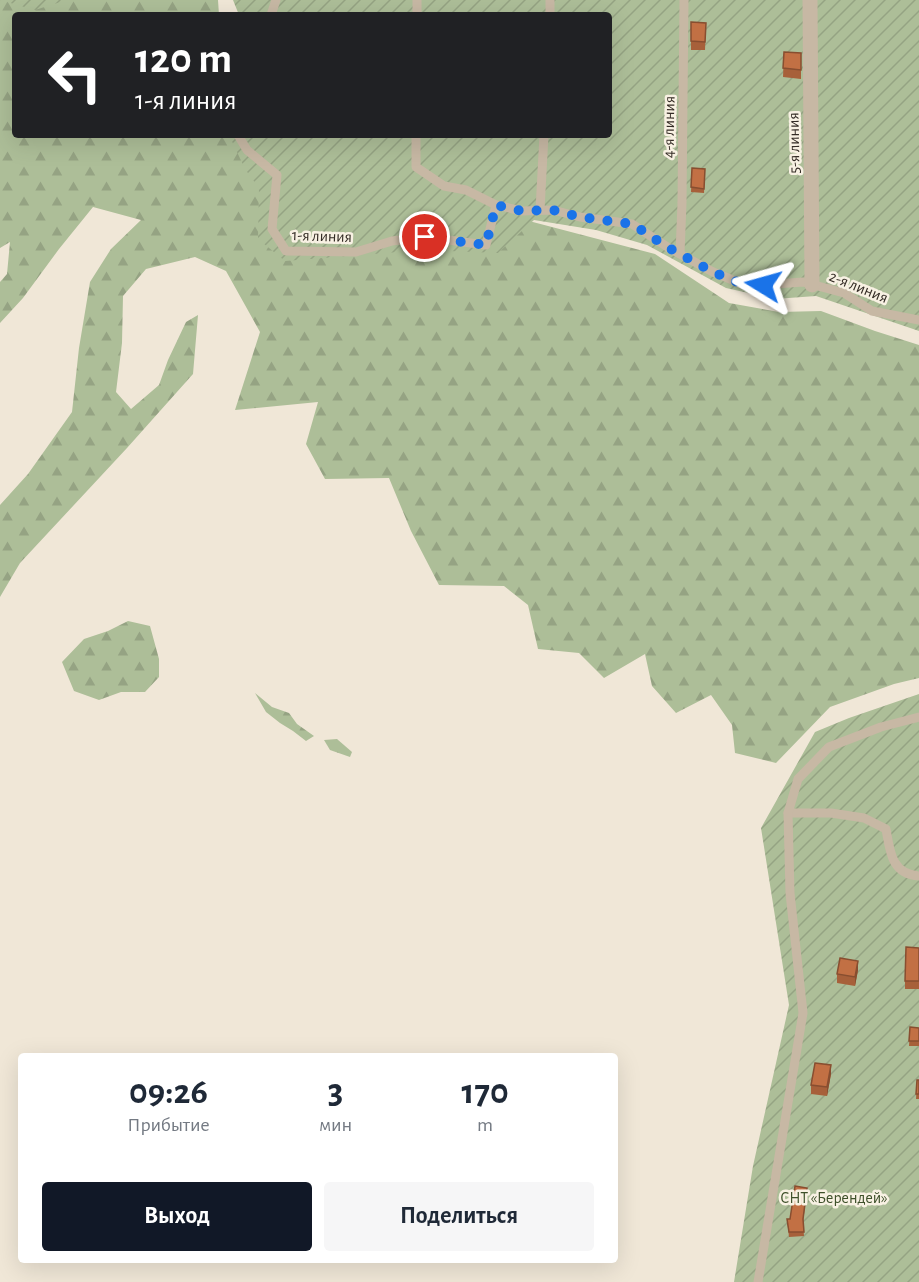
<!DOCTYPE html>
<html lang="ru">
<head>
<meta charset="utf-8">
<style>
	:root { --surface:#fff; --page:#f6f6f7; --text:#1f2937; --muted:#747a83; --accent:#111827 }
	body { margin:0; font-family:"Alegreya Sans",sans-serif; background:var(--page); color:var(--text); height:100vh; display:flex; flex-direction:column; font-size:22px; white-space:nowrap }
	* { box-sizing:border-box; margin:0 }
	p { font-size:20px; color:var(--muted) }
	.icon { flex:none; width:33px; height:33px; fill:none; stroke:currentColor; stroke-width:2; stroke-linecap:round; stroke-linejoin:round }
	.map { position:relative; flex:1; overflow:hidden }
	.drawer { position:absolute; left:18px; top:1053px; width:600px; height:210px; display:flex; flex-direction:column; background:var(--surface); border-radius:6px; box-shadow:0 6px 24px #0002 }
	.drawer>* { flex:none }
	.top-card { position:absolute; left:12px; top:12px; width:600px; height:126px; border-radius:6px; box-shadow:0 6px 24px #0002; background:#202124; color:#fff; overflow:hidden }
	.pin { position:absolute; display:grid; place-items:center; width:51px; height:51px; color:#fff; margin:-26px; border:3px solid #fff; border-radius:50%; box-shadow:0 2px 6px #0007 }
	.me { position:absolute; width:66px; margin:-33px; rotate:278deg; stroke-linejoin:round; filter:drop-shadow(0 0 4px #0008) }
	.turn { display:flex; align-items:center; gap:21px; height:126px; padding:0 24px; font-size:27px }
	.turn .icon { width:78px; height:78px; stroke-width:2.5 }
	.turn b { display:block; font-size:42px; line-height:51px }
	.eta { display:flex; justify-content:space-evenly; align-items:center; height:102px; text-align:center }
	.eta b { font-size:36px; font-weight:700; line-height:42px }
	.cta { display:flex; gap:12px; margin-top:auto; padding:12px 24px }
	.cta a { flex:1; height:69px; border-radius:6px; background:var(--accent); color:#fff; font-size:24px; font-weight:700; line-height:69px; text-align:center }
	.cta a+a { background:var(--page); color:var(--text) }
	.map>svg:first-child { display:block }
	.forest { fill:url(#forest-firs) }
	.garden { fill:url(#garden-furrows) }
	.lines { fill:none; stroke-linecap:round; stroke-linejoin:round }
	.service { stroke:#c7b8a4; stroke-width:9 }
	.minor { stroke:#c7b8a4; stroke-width:15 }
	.wall { fill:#a7603a }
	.shaded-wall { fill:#884e30 }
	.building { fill:#c27044; stroke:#884e30; stroke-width:1.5 }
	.route { stroke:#1a73e8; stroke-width:10; stroke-dasharray:0 18 }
	.labels { text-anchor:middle; stroke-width:5; stroke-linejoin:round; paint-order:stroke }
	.street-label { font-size:16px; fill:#332b25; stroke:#f8f1e3 }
	.park-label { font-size:16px; fill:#3e502a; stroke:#f8f1e3 }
</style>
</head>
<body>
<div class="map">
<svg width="919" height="1282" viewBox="0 0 919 1282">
	<defs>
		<pattern id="forest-firs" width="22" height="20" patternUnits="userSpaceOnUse" patternTransform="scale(1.5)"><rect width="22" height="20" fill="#adbe98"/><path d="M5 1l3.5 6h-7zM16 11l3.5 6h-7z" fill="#95a383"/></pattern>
		<pattern id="garden-furrows" width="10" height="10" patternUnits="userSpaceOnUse" patternTransform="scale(1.5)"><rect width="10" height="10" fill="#adbe98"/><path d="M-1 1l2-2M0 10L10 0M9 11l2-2" fill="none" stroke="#95a383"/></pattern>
	</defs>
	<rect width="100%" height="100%" fill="#f0e7d7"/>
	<g class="forest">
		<path d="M0,0H218L219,15H15V135H301L414,191L655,254L729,303L779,312L821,311L875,331L919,345V678L894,684L830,707L776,763L735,753L732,725L711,695L676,713L652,686L645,654L604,678L579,653L538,649L528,605L504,586L439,585L411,531L389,478L325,479L306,444L318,402L235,410L260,332L226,271L195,257L146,269L123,296L122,343L116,392L131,409L159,385L168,360L186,322L198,315L193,374L127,448L20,563L0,597V505L28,474L72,412L79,348L90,282L111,249L141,220L93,207L59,249L23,298L0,323V282L7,274L10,242L0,248Z"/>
		<path d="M128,621L150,626L159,659V677L145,692H121L99,700L74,691L62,662L84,639L108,631Z"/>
		<path d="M255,693L272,707L289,713L297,724L314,736L306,741L293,731L280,723L266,712Z"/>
		<path d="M337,739L352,752L350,757L330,750L324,740Z"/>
	</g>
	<g class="garden">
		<path d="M0,0H67L35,10Z"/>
		<path d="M233,0H919V331L816,296L775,299L726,288L647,245L596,230L534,220L498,253L424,250L285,261L258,239L259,188L245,169L229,135H609V15H239Z"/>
		<path d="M919,694V1282H734L753,1166L789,1005L761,828L815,732L849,718Z"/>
	</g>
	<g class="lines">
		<g class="service">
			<path d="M417,0V15"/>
			<path d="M271,15L276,0"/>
			<path d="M550,15V0"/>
			<path d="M238,135L247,150L277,175L272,229L286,251L356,252L392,241L425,237L486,245L496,205"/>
			<path d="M416,135V167L444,186L466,190L496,205L522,211L553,210L580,217L632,224L669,248L713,272L747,286L803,282L844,293L872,311L919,320"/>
			<path d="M540,210L544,135"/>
			<path d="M680,254L682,203L684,0"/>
			<path d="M788,813H831L864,818L886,829C890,851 891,874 919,876"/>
			<path d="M758,1282L803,1013L790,893L788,813L798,779L829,747L881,727L919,717"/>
		</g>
		<path class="minor" d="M810,0L812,285"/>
	</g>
	<g class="wall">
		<path d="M691,22L706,23L705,50H691Z"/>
		<path d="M784,52L801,53V79L783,77Z"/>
		<path d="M692,168L705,169L704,193L691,192Z"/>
		<path d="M919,948V989H905V981Z"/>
		<path d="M858,970L855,986L837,983V974Z"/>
		<path d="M910,1027L919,1028V1046H909Z"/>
		<path d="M831,1074L827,1096L811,1094V1085Z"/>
		<path d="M917,1080H919V1099H916Z"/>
		<path d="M807,1192L803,1222L804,1236L789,1237L787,1219H790Z"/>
	</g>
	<g class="shaded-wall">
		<path d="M858,961V970L855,986V977Z"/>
		<path d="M831,1065V1074L827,1096V1087Z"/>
	</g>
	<g class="building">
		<path d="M691,22L706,23L705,42L691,41Z"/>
		<path d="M784,52L801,53V70L783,68Z"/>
		<path d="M692,168L705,169L704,189L691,187Z"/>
		<path d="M906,947L919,948V981H905Z"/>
		<path d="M840,958L858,961L855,977L837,974Z"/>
		<path d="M910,1027L919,1028V1041H909Z"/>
		<path d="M815,1063L831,1065L827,1087L811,1085Z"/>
		<path d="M917,1080H919V1094H916Z"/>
		<path d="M795,1186L807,1188L803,1219L804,1232H789L787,1219H790Z"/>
	</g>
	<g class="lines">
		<path class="route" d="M425,237L486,245L496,205L522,211L553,210L580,217L632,224L669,248L713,272L747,286L763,285"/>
	</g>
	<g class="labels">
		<g class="street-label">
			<text transform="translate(668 127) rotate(-89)" y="6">4-я линия</text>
			<text transform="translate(793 143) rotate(-91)" y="6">5-я линия</text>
			<text transform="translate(322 235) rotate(2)" y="6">1-я линия</text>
			<text transform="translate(859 286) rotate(22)" y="6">2-я линия</text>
		</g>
		<g class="park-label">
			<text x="834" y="1203">СНТ «Берендей»</text>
		</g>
	</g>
</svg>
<div class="pin" style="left:425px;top:237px;background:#d93025"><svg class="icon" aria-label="arrive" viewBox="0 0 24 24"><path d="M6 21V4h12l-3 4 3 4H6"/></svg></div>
<svg class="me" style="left:763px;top:285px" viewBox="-20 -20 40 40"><path d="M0-17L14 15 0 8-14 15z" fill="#1a73e8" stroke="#fff" stroke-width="4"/></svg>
<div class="top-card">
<div class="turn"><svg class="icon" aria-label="left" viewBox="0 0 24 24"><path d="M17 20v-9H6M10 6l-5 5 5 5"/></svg><div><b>120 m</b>1-я линия</div></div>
</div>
<section class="drawer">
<div class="eta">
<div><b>09:26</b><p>Прибытие</p></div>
<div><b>3</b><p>мин</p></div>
<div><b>170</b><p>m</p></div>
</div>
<div class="cta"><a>Выход</a><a>Поделиться</a></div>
</section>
</div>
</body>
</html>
